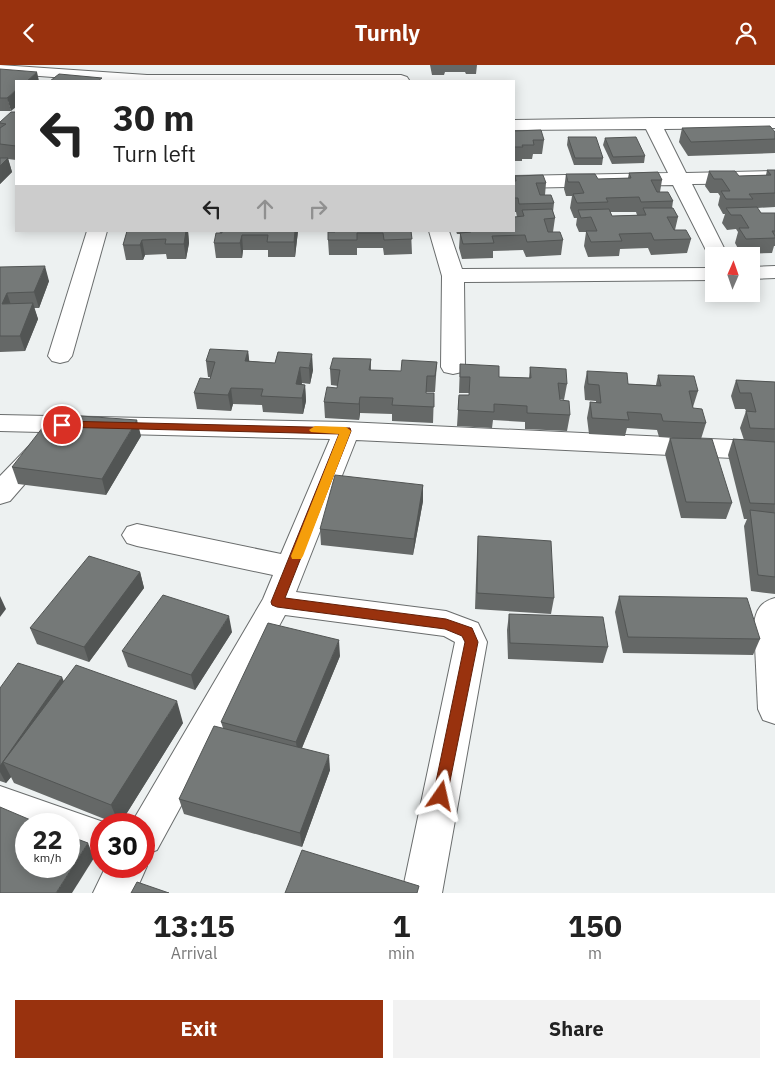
<!DOCTYPE html>
<html lang="en">
<head>
<meta charset="utf-8">
<style>
	:root { --surface:#fff; --page:#f2f2f2; --text:#222; --muted:#767676; --accent:#99320e }
	body { margin:0; font-family:"IBM Plex Sans",sans-serif; background:var(--page); color:var(--text); height:100vh; display:flex; flex-direction:column; font-size:19px; white-space:nowrap }
	* { box-sizing:border-box; margin:0 }
	p { font-size:16px; color:var(--muted) }
	.icon { flex:none; width:28px; height:28px; fill:none; stroke:currentColor; stroke-width:2; stroke-linecap:round; stroke-linejoin:round }
	.map { position:relative; height:828px; overflow:hidden }
	.side { display:flex; flex-direction:column; background:var(--surface); flex:1 }
	.side>* { flex:none }
	.banner { position:absolute; left:15px; top:15px; width:500px; height:152px; border-radius:0px; box-shadow:0 2px 12px #0003; background:#fff; color:var(--text); overflow:hidden }
	.needle { width:32px; rotate:2deg }
	.controls { position:absolute; left:705px; top:182px; display:grid; gap:10px }
	.controls a { display:grid; place-items:center; width:55px; height:55px; border-radius:0px; background:var(--surface); box-shadow:0 2px 12px #0003; font-size:25px }
	.speed { position:absolute; left:15px; top:748px; display:flex; gap:10px; font-size:25px; font-weight:700; text-align:center }
	.speed>* { display:grid; place-content:center; width:65px; height:65px; border-radius:50%; background:var(--surface); box-shadow:0 2px 12px #0003; line-height:1 }
	.speed small { font-size:12px; font-weight:400 }
	.speed .limit { border:8px solid #d22; background:#fff; color:#111 }
	.pin { position:absolute; display:grid; place-items:center; width:42px; height:42px; color:#fff; margin:-21px; border:2px solid #fff; border-radius:50%; box-shadow:0 1px 5px #0007 }
	.me { position:absolute; width:55px; margin:-28px; rotate:11deg; stroke-linejoin:round; filter:drop-shadow(0 0 4px #0008) }
	.turn { display:flex; align-items:center; gap:18px; height:105px; padding:0 15px; font-size:22px }
	.turn .icon { width:65px; height:65px; stroke-width:2.5 }
	.turn b { display:block; font-size:35px; line-height:42px }
	.lanes { display:flex; align-items:center; height:48px; padding:0 15px; background:#0003; justify-content:center; gap:25px; direction:ltr }
	.lanes .off { opacity:.35 }
	.eta { display:flex; justify-content:space-evenly; align-items:center; height:85px; text-align:center }
	.eta b { font-size:30px; font-weight:700; line-height:35px }
	.cta { display:flex; gap:10px; margin-top:auto; padding:10px 15px }
	.cta a { flex:1; height:58px; border-radius:0px; background:var(--accent); color:#fff; font-size:20px; font-weight:700; line-height:58px; text-align:center }
	.cta a+a { background:var(--page); color:var(--text) }
	header { display:flex; justify-content:space-between; align-items:center; height:65px; padding:0 15px; background:var(--accent); color:#fff; font-size:22px; font-weight:700 }
	.map>svg:first-child { display:block }
	.lines { fill:none; stroke-linecap:round; stroke-linejoin:round }
	.minor-casing { stroke:#6a6d6d; stroke-width:2 }
	.minor { fill:#fff; fill-rule:evenodd }
	.wall { fill:#656867; fill-rule:evenodd }
	.shaded-wall { fill:#525554 }
	.building { fill:#757978; stroke:#525554 }
	.route { fill:#99320e; stroke:#632009 }
	.slow { fill:#f59e0b }
</style>
</head>
<body>
<header><svg class="icon" aria-label="back" viewBox="0 0 24 24"><path d="M15 5l-7 7 7 7"/></svg>Turnly<svg class="icon" aria-label="person" viewBox="0 0 24 24"><circle cx="12" cy="8" r="4"/><path d="M4 21q1-7 8-7t8 7"/></svg></header>
<div class="map">
<svg width="775" height="828" viewBox="0 0 775 828">
	<rect width="100%" height="100%" fill="#edf1f1"/>
	<g class="lines">
		<g class="minor-casing">
			<g id="minor">
				<path d="M0,0L147,10H401L407,12L409,15L105,16L0,8Z"/>
				<path d="M652,53H775V63L664,64L686,108L775,106V118L692,119L728,191H714V196L711,195L673,120L514,123V111L668,108L646,64L514,65V55Z"/>
				<path d="M87,166H107L72,291L68,296L60,298L52,296L48,291Z"/>
				<path d="M429,166H449L462,204L714,203V215L464,217L465,302L462,307L453,309L444,307L441,302L442,211Z"/>
				<path d="M775,201V213L751,214V202Z"/>
				<path d="M0,350L346,357L775,377V395L356,375L296,527L446,546L478,558L487,577L442,828H402L455,577L444,571L285,550L157,785L144,790V759H131L263,534L273,510L137,481L127,478L122,470L127,462L137,459L281,489L330,374L0,366Z"/>
				<path d="M41,375L50,378L54,384L50,390L10,436L0,439V411L32,378Z"/>
				<path d="M775,533V659L763,655L758,644L754,559C756,544 761,537 775,533Z"/>
				<path d="M0,721L109,759H101V792L69,781V759H26V765L0,755Z"/>
				<path d="M144,792L147,801L135,828H93L106,801H144Z"/>
			</g>
		</g>
		<use href="#minor" class="minor"/>
	</g>
	<g class="wall">
		<path d="M430,0H477L476,9H466L465,7H445L444,10H432Z"/>
		<path d="M0,4L11,46H0Z"/>
		<path d="M16,47V95L8,94L12,107L0,119V57Z"/>
		<path d="M682,63L775,67V88L688,91L679,77Z"/>
		<path d="M514,66L544,75L542,89H533L532,94H522V96H514Z"/>
		<path d="M568,72L603,93L602,100H574L567,80Z"/>
		<path d="M605,73L645,91L644,98L612,99L603,80Z"/>
		<path d="M767,105H775V142L757,143L761,148H775V181H774L772,188L741,189L735,178L738,167L736,164L727,165L722,158L725,149H723L718,140L720,131L718,128H710L705,121L709,106L739,111L766,110Z"/>
		<path d="M629,108L662,115L660,127L673,136L672,143L678,152L675,165L691,174L687,188L651,190L648,183L620,184L619,191L588,192L584,181L586,167H579L576,160L577,153H574L570,143L572,131H566L564,124L566,109L598,114L628,113ZM610,147H636L637,150L612,151Z"/>
		<path d="M515,111L546,118L545,130L554,138L553,147L555,153L553,167L563,175L561,190L526,192L523,185L493,186V193L462,194L459,183L460,169H457L456,166H514L517,152L516,147H514V116Z"/>
		<path d="M127,166H188L189,178L186,194H167L166,189L145,190L143,195H126L123,180Z"/>
		<path d="M219,166H298L295,192H268V185H243L242,193H216L214,178L220,168Z"/>
		<path d="M330,166H411L412,189L384,190L383,183H357V190H329L328,175Z"/>
		<path d="M0,202L49,216L39,243H34L38,254L25,286L0,287Z"/>
		<path d="M248,286L249,296L275,298L278,287L313,305L310,319L302,318L301,319L305,320L306,336L303,349L263,347L262,340L233,339L231,346L197,344L194,328L210,314V312H208L206,296Z"/>
		<path d="M371,294V305L401,306L437,297L435,327H426V328H434L433,358L392,356V349L360,348L359,355L325,353L324,337L337,323L338,321L331,320L330,304Z"/>
		<path d="M460,299L499,312L529,313L530,302L567,319L564,335L559,334L570,350L567,366L525,364V357L493,355L492,363L457,361L459,330H469V328H459Z"/>
		<path d="M587,306L628,319L656,320L658,310L698,326L693,342H692L706,358L701,374L732,438L726,454L681,453L665,389L670,373L687,374L659,372L657,365L627,363L625,371L589,369L587,353L590,337L596,338V336L585,335L584,322Z"/>
		<path d="M736,315L775,317V529L751,526L744,461L747,454H744L728,390L733,374L744,375L740,363L746,346L745,344H735L731,331Z"/>
		<path d="M141,371L106,430L18,419L12,402Z"/>
		<path d="M423,420V436L413,490L321,480L320,464Z"/>
		<path d="M478,471L554,533L551,549L475,544L477,487Z"/>
		<path d="M140,507L144,523L89,597L37,579L30,563Z"/>
		<path d="M619,531L760,574L753,590L623,588L615,547Z"/>
		<path d="M509,549L608,582L603,598L508,594L507,565Z"/>
		<path d="M232,567L195,625L128,602L122,586Z"/>
		<path d="M340,591L302,683L330,705L302,782L184,749L179,734L223,663L221,657Z"/>
		<path d="M64,616L183,658L120,759H117L14,718L11,712L6,718L0,716V623Z"/>
	</g>
	<g class="shaded-wall">
		<path d="M37,7L39,16H27Z"/>
		<path d="M16,25V42L11,46L7,33Z"/>
		<path d="M8,93L12,107L0,119V101Z"/>
		<path d="M182,166H188L189,178L186,194Z"/>
		<path d="M295,166H298L295,192L294,177Z"/>
		<path d="M242,170L243,185L242,193L240,178Z"/>
		<path d="M142,175L145,190L143,195L140,180Z"/>
		<path d="M45,201L49,216L39,243L34,227Z"/>
		<path d="M7,228L12,243L2,239Z"/>
		<path d="M33,238L38,254L25,286L20,271Z"/>
		<path d="M248,286L250,302L245,296Z"/>
		<path d="M312,289L313,305L310,319L309,303Z"/>
		<path d="M300,302L302,318L298,333L296,319Z"/>
		<path d="M305,320L306,336L303,349L302,333Z"/>
		<path d="M231,323L233,339L231,346L228,330Z"/>
		<path d="M360,332V348L359,355V339Z"/>
		<path d="M137,355L141,371L106,430L102,414Z"/>
		<path d="M423,420V436L413,490L414,474Z"/>
		<path d="M140,507L144,523L89,597L84,582Z"/>
		<path d="M0,531L6,544L0,552Z"/>
		<path d="M229,551L232,567L195,625L191,610Z"/>
		<path d="M339,575L340,591L298,692L296,677Z"/>
		<path d="M62,612L69,628L3,697L11,712L6,718L0,707V701Z"/>
		<path d="M177,636L183,658L120,759H119L111,740Z"/>
		<path d="M329,690L330,705L302,782L300,768Z"/>
		<path d="M88,778L94,793L72,828H56Z"/>
	</g>
	<g class="building">
		<path d="M0,4L37,7L27,16H16V25L7,33H0Z"/>
		<path d="M59,9L102,13L98,16H50Z"/>
		<path d="M11,47H16V81L0,79V63L6,59L0,58V57Z"/>
		<path d="M770,61L775,67V74L691,77L682,63Z"/>
		<path d="M541,65L544,75H533L534,80H522L523,82H514V66Z"/>
		<path d="M568,72H596L603,93H575Z"/>
		<path d="M636,72L645,91L613,92L605,73Z"/>
		<path d="M0,93H8L0,101Z"/>
		<path d="M767,105H775V128L749,129L753,134H726L721,126H730L722,114H714L709,106H735L739,111L771,110Z"/>
		<path d="M658,107L662,115H651L657,127H668L673,136L641,137L639,132L606,133L608,137L577,138L573,129L584,128L579,117H568L566,109H595L598,114L631,113L629,108Z"/>
		<path d="M543,110L546,118H536L540,130H551L554,138L519,139L518,133H514V116H516L515,111Z"/>
		<path d="M757,142L761,148H775V166H772L775,171V173L746,174L739,163H749L741,150H731L726,143Z"/>
		<path d="M643,143H673L678,152H667L674,165H686L691,174L654,175L651,168L619,169L622,176L591,177L586,166H597L591,152L581,153L578,145L609,144L612,151L646,150Z"/>
		<path d="M552,144L555,153L544,154L548,167H560L563,175L527,177L525,170L492,171L494,178L463,179L460,168L471,167L470,166H514V152L524,151L522,145Z"/>
		<path d="M127,166H186L184,179H165L166,174L142,175L140,180H123Z"/>
		<path d="M222,166H295L294,177H267L268,170H242L240,178H214L216,168H222Z"/>
		<path d="M335,166H411L412,174L384,175L383,168H357V175H328V167H335Z"/>
		<path d="M45,201L34,227L7,228L2,239L33,238L20,271H0V202Z"/>
		<path d="M210,284L248,286L245,296L275,298L278,287L312,289L309,303L300,302L296,319L305,320L302,333L261,331L263,324L231,323L228,330L194,328L200,313L210,314L215,297L206,296Z"/>
		<path d="M333,293L371,294L369,305L401,306L402,295L437,297L435,311H427L426,328H434V342L392,340L393,333L360,332L359,339L324,337L327,322L337,323L340,305L330,304Z"/>
		<path d="M460,299L499,301V312L531,313L530,302L566,304L567,319L558,318L560,335L569,336L570,350L527,348V341L494,339V347L458,345L459,330H469L470,312H460Z"/>
		<path d="M587,306L627,308L628,319L661,321L658,310L694,311L698,326H689L693,343L702,344L706,358L663,356L661,349L627,347L629,355L592,353L590,337L601,338L599,320L588,319Z"/>
		<path d="M736,315L775,317V364L750,363L746,346L756,347L751,328H740Z"/>
		<path d="M53,349L137,355L102,414L12,402Z"/>
		<path d="M670,373L712,374L732,438L686,437Z"/>
		<path d="M733,374L775,377V439L750,438Z"/>
		<path d="M335,410L423,420L414,474L320,464Z"/>
		<path d="M750,445L775,448V512L758,510Z"/>
		<path d="M478,471L551,476L554,533L477,528Z"/>
		<path d="M89,491L140,507L84,582L30,563Z"/>
		<path d="M163,530L229,551L191,610L122,586Z"/>
		<path d="M619,531L747,533L760,574L628,572Z"/>
		<path d="M509,549L603,552L608,582L510,578Z"/>
		<path d="M268,558L339,575L296,677L221,657Z"/>
		<path d="M18,598L62,612L0,701V623Z"/>
		<path d="M76,600L177,636L111,740L3,697Z"/>
		<path d="M214,661L329,690L300,768L179,734Z"/>
		<path d="M0,742L40,759H26V801H69V771L88,778L56,828H0Z"/>
		<path d="M302,785L419,821L417,828H285Z"/>
		<path d="M137,817L169,828H131Z"/>
	</g>
	<path class="route" d="M62,356L350,363L351,366L285,533L446,554L472,563L478,577L446,736L441,738L435,736L433,731L465,577L462,571L445,564L277,542L272,540L271,537L339,369L58,362L57,360Z"/>
	<path class="slow" d="M315,361L346,362L351,366L303,491L301,494H292L291,491L339,369L311,367L309,365Z"/>
</svg>
<div class="controls">
<a><svg class="needle" viewBox="-14 -14 28 28"><path d="M0-13l5 13h-10z" fill="#e53935"/><path d="M0 13l5-13h-10z" fill="#767676"/></svg></a>
</div>
<div class="speed"><div>22<small>km/h</small></div><div class="limit">30</div></div>
<div class="pin" style="left:62px;top:360px;background:#d93025"><svg class="icon" aria-label="arrive" viewBox="0 0 24 24"><path d="M6 21V4h12l-3 4 3 4H6"/></svg></div>
<svg class="me" style="left:441px;top:731px" viewBox="-20 -20 40 40"><path d="M0-17L14 15 0 8-14 15z" fill="#99320e" stroke="#fff" stroke-width="4"/></svg>
<div class="banner">
<div class="turn"><svg class="icon" aria-label="left" viewBox="0 0 24 24"><path d="M17 20v-9H6M10 6l-5 5 5 5"/></svg><div><b>30 m</b>Turn left</div></div>
<div class="lanes"><svg class="icon" aria-label="left" viewBox="0 0 24 24"><path d="M17 20v-9H6M10 6l-5 5 5 5"/></svg><svg class="icon off" aria-label="ahead" viewBox="0 0 24 24"><path d="M12 20V5M6 11l6-6 6 6"/></svg><svg class="icon off" aria-label="right" viewBox="0 0 24 24"><path d="M7 20v-9h11M14 6l5 5-5 5"/></svg></div>
</div>
</div>
<section class="side">
<div class="eta">
<div><b>13:15</b><p>Arrival</p></div>
<div><b>1</b><p>min</p></div>
<div><b>150</b><p>m</p></div>
</div>
<div class="cta"><a>Exit</a><a>Share</a></div>
</section>
</body>
</html>
